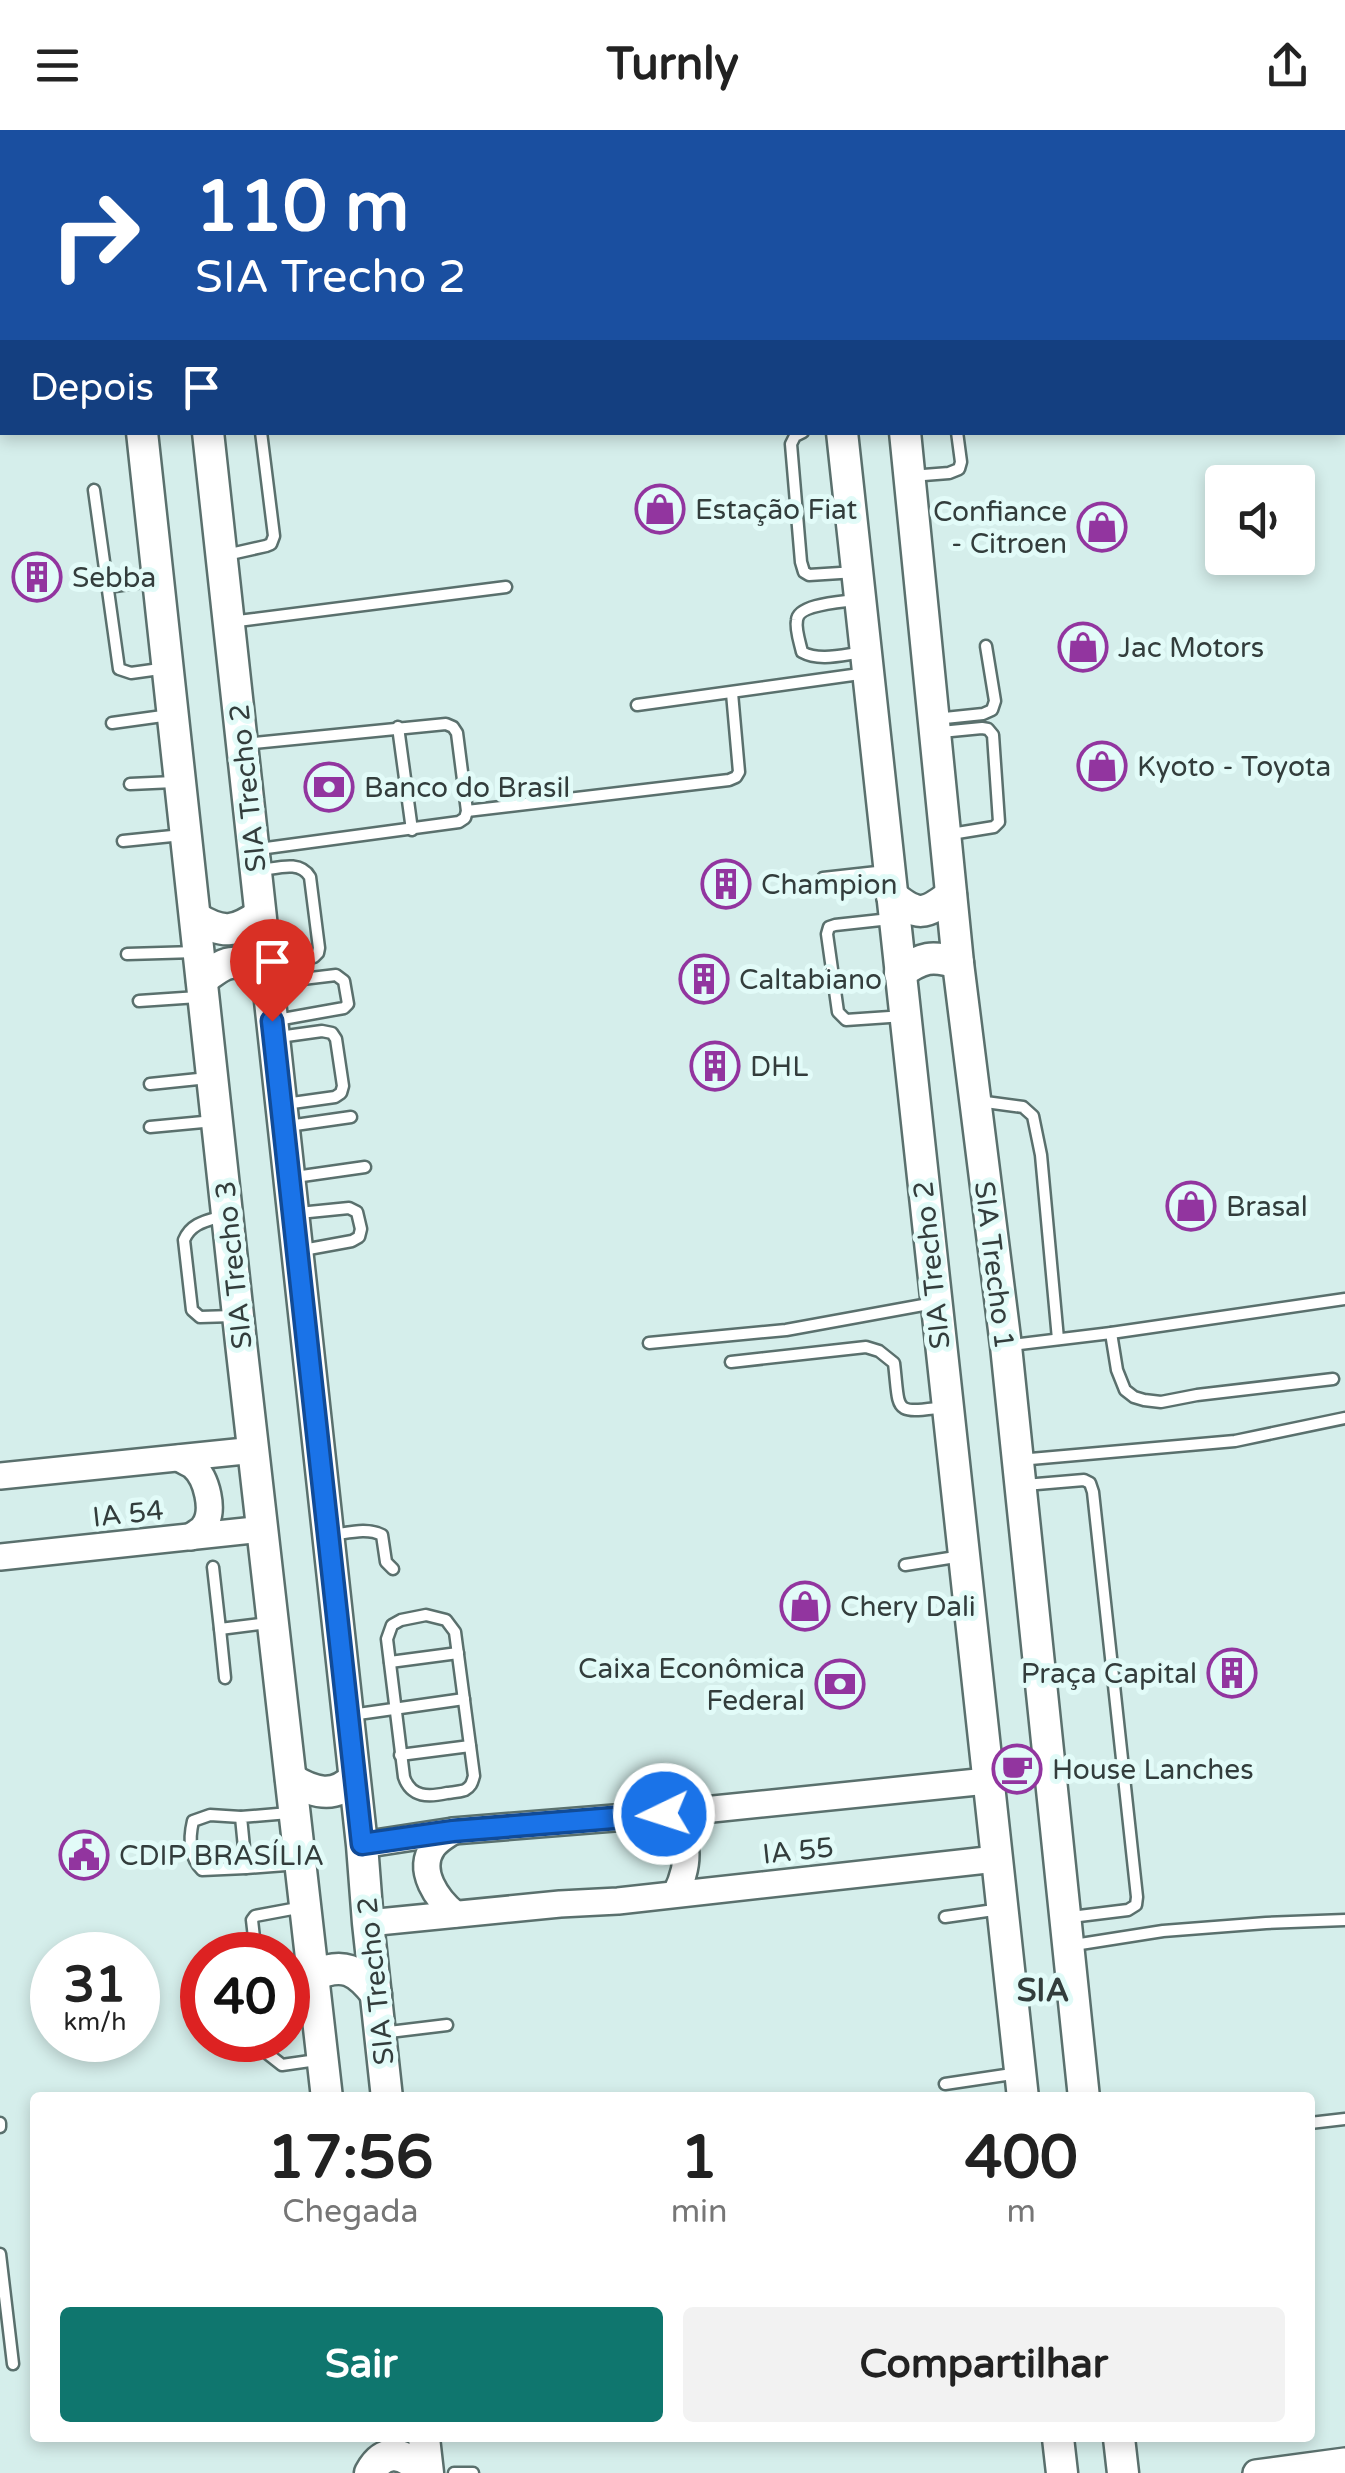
<!DOCTYPE html>
<html lang="pt">
<head>
<meta charset="utf-8">
<style>
	:root { --surface:#fff; --page:#f2f2f2; --text:#222; --muted:#767676; --accent:#0f766e }
	body { margin:0; font-family:"Varela Round",sans-serif; background:var(--page); color:var(--text); height:100vh; display:flex; flex-direction:column; font-size:38px; white-space:nowrap }
	* { box-sizing:border-box; margin:0 }
	p { font-size:32px; color:var(--muted) }
	.icon { flex:none; width:55px; height:55px; fill:none; stroke:currentColor; stroke-width:2; stroke-linecap:round; stroke-linejoin:round }
	.map { position:relative; flex:1; overflow:hidden }
	.sheet { position:absolute; left:30px; top:1962px; width:1285px; height:350px; display:flex; flex-direction:column; background:var(--surface); border-radius:10px; box-shadow:0 5px 15px #0003 }
	.sheet>* { flex:none }
	.banner { position:absolute; left:0px; top:0px; width:1345px; height:305px; box-shadow:0 5px 15px #0003; background:#1a4fa0; color:#fff; overflow:hidden }
	.controls { position:absolute; left:1205px; top:335px; display:grid; gap:20px }
	.controls a { display:grid; place-items:center; width:110px; height:110px; border-radius:10px; background:var(--surface); box-shadow:0 5px 15px #0003; font-size:50px }
	.speed { position:absolute; left:30px; top:1802px; display:flex; gap:20px; font-size:50px; font-weight:700; text-align:center }
	.speed>* { display:grid; place-content:center; width:130px; height:130px; border-radius:50%; background:var(--surface); box-shadow:0 5px 15px #0003; line-height:1 }
	.speed small { font-size:25px; font-weight:400 }
	.speed .limit { border:15px solid #d22; background:#fff; color:#111 }
	.pin { position:absolute; display:grid; place-items:center; width:85px; height:85px; color:#fff; margin:-102px -42px; border-radius:50% 50% 50% 0; rotate:-45deg; box-shadow:0 0 10px #0007 }
	.pin .icon { rotate:45deg }
	.me { position:absolute; width:110px; margin:-55px; rotate:266deg; stroke-linejoin:round; filter:drop-shadow(0 0 8px #0008) }
	.turn { display:flex; align-items:center; gap:35px; height:210px; padding:0 30px; font-size:45px }
	.turn .icon { width:130px; height:130px; stroke-width:2.5 }
	.turn b { display:block; font-size:70px; line-height:85px }
	.then { display:flex; align-items:center; height:95px; padding:0 30px; background:#0003; gap:20px; font-size:38px }
	.eta { display:flex; justify-content:space-evenly; align-items:center; height:170px; text-align:center }
	.eta b { font-size:60px; font-weight:800; line-height:70px }
	.action { display:flex; gap:20px; margin-top:auto; padding:20px 30px }
	.action a { flex:1; height:115px; border-radius:10px; background:var(--accent); color:#fff; font-size:40px; font-weight:800; line-height:115px; text-align:center }
	.action a+a { background:var(--page); color:var(--text) }
	header { display:flex; justify-content:space-between; align-items:center; height:130px; padding:0 30px; background:var(--surface); font-size:45px; font-weight:800 }
	.map>svg:first-child { display:block }
	.lines { fill:none; stroke-linecap:round; stroke-linejoin:round }
	.service-casing { stroke:#5a706d; stroke-width:15 }
	.tertiary-casing { stroke:#5a706d; stroke-width:30 }
	.secondary-casing { stroke:#5a706d; stroke-width:35 }
	.service { stroke:#fff; stroke-width:10 }
	.tertiary { stroke:#fff; stroke-width:25 }
	.secondary { stroke:#fff; stroke-width:30 }
	.route-casing { stroke:#114b97; stroke-width:25 }
	.route { stroke:#1a73e8; stroke-width:18 }
	.labels { text-anchor:middle; stroke-width:10; stroke-linejoin:round; paint-order:stroke }
	.poi-label { font-size:28px; fill:#333d3c; stroke:#e2fbf8; text-anchor:start }
	.street-label { font-size:28px; fill:#333d3c; stroke:#e2fbf8 }
	.quarter-label { font-size:32px; font-weight:bold; fill:#333d3c; stroke:#e2fbf8 }
</style>
</head>
<body>
<header><svg class="icon" aria-label="menu" viewBox="0 0 24 24"><path d="M4 6h16M4 12h16M4 18h16"/></svg>Turnly<svg class="icon" aria-label="share" viewBox="0 0 24 24"><path d="M12 15V3M7 8l5-5 5 5M5 13v7h14v-7"/></svg></header>
<div class="map">
<svg width="1345" height="2343" viewBox="0 0 1345 2343">
	<rect width="100%" height="100%" fill="#d5eeeb"/>
	<g class="lines">
		<g class="service-casing">
			<g id="service">
				<path d="M238,0L239,2"/>
				<path d="M731,0L732,2"/>
				<path d="M912,2L922,0"/>
				<path d="M1236,2L1261,0"/>
				<path d="M1342,92H1345"/>
				<path d="M803,302L795,306L791,314L801,432L804,442L809,445L856,442"/>
				<path d="M911,346L949,343L959,339L961,332L957,302"/>
				<path d="M94,360L119,539L131,543L167,538"/>
				<path d="M226,425L266,416L271,414L274,406L261,302"/>
				<path d="M108,457L156,450"/>
				<path d="M855,470C842,472 798,474 797,490C795,499 800,513 802,522C820,532 845,524 865,522"/>
				<path d="M230,492L506,457"/>
				<path d="M637,575L867,543"/>
				<path d="M935,589L983,584L992,580L995,571L986,516"/>
				<path d="M112,593L170,585"/>
				<path d="M398,597L412,700"/>
				<path d="M941,602L982,598L988,599L993,605L999,692L994,697L951,704"/>
				<path d="M244,614L446,594L453,597L457,603L467,681L465,688L459,692L259,719"/>
				<path d="M130,654L174,652"/>
				<path d="M467,681L729,650L736,647L739,642L732,563"/>
				<path d="M123,711L182,705"/>
				<path d="M262,740C278,738 300,730 310,747L319,818L318,823L314,827L268,831"/>
				<path d="M823,748L886,741"/>
				<path d="M890,789L835,795L829,797L827,804L838,882L846,890L904,886"/>
				<path d="M127,824L196,822"/>
				<path d="M271,850H294L336,845L344,851L348,874L344,878L277,890"/>
				<path d="M139,871L198,867"/>
				<path d="M279,907L322,901L332,903L336,909L343,956L341,963L335,967L285,974"/>
				<path d="M150,954L208,948"/>
				<path d="M978,971L1023,977L1033,986L1041,1025L1058,1209"/>
				<path d="M288,996L351,987"/>
				<path d="M150,997L214,991"/>
				<path d="M295,1047L365,1037"/>
				<path d="M299,1083L349,1078L357,1082L361,1099L359,1107L352,1111L303,1120"/>
				<path d="M223,1086C206,1091 191,1093 184,1110L192,1180L200,1187L233,1186"/>
				<path d="M1111,1203L1117,1240L1125,1260L1134,1267L1144,1270L1161,1272L1197,1265L1333,1249"/>
				<path d="M649,1213L786,1200L934,1173"/>
				<path d="M1012,1215L1111,1203L1345,1169"/>
				<path d="M731,1232L866,1217L879,1221L894,1233C900,1283 892,1284 945,1277"/>
				<path d="M1019,1330L1235,1311L1345,1288"/>
				<path d="M1025,1355L1084,1350L1090,1353L1093,1362L1137,1767L1136,1775L1128,1780L1071,1787"/>
				<path d="M332,1405C348,1403 367,1397 382,1405L386,1432L393,1439"/>
				<path d="M905,1435L962,1426"/>
				<path d="M213,1437L220,1499L268,1493"/>
				<path d="M426,1485L446,1490L455,1502L474,1646C472,1652 472,1656 465,1660C463,1661 449,1663 447,1663C429,1667 411,1668 404,1647L387,1509L392,1495L401,1490Z"/>
				<path d="M220,1499L225,1548"/>
				<path d="M390,1532L458,1523"/>
				<path d="M351,1585L464,1569"/>
				<path d="M400,1625L470,1616"/>
				<path d="M289,1683L241,1687L246,1738L299,1734"/>
				<path d="M241,1687L210,1685L193,1691C189,1708 189,1727 202,1740L246,1738"/>
				<path d="M945,1787L1001,1779"/>
				<path d="M1074,1815L1163,1801L1266,1793L1345,1790"/>
				<path d="M256,1825L252,1790L255,1786L303,1777"/>
				<path d="M381,1903L447,1895"/>
				<path d="M267,1910L268,1924L282,1935L317,1930"/>
				<path d="M945,1954L1019,1943"/>
				<path d="M0,1993V1997"/>
				<path d="M1310,1993L1345,1989"/>
				<path d="M0,2124L13,2234"/>
				<path d="M454,2343H473"/>
			</g>
		</g>
		<g class="tertiary-casing">
			<g id="tertiary">
				<path d="M179,1328C183,1331 189,1333 193,1336C207,1348 215,1381 204,1396C201,1401 195,1403 191,1407"/>
				<path d="M0,1346L255,1320"/>
				<path d="M0,1427L263,1399"/>
				<path d="M664,1684C692,1703 690,1734 676,1763"/>
				<path d="M453,1701C446,1706 438,1710 433,1717C416,1741 438,1770 455,1784"/>
				<path d="M362,1715L453,1701L664,1684L987,1651"/>
				<path d="M368,1793L560,1774L618,1771L996,1729"/>
				<path d="M1256,2343L1345,2331"/>
			</g>
		</g>
		<g class="secondary-casing">
			<g id="secondary">
				<path d="M108,0L109,2"/>
				<path d="M174,0V2"/>
				<path d="M809,0V2"/>
				<path d="M874,0V2"/>
				<path d="M142,302L241,1213L327,1968"/>
				<path d="M208,302L362,1715L368,1793L387,1968"/>
				<path d="M842,302L1023,1968"/>
				<path d="M905,302L958,833L1006,1216L1084,1968"/>
				<path d="M892,766C918,787 925,785 951,765"/>
				<path d="M196,788C223,804 234,803 260,785"/>
				<path d="M900,843C922,827 932,825 958,833"/>
				<path d="M202,850C230,827 238,827 266,850"/>
				<path d="M291,1649C313,1663 335,1669 354,1648"/>
				<path d="M314,1845C344,1832 357,1840 376,1864"/>
				<path d="M424,2308L428,2343"/>
				<path d="M1058,2308L1062,2343"/>
				<path d="M1119,2308L1123,2343"/>
				<path d="M370,2343C385,2315 406,2324 424,2343"/>
			</g>
		</g>
		<use href="#service" class="service"/>
		<use href="#tertiary" class="tertiary"/>
		<use href="#secondary" class="secondary"/>
	</g>
	<g class="lines">
		<g class="route-casing">
			<path id="route" d="M272,891L362,1714L453,1701L664,1684"/>
		</g>
		<use href="#route" class="route"/>
	</g>
	<defs>
		<g id="shop-ring" transform="scale(2.5)"><circle r="9.5" fill="#e2fbf8" stroke="#92359f" stroke-width="1.5"/><path d="M-5-2.5h2.3a2.7 3.5 0 0 1 5.4 0H5L5.5 6h-11ZM-1.5-2.5h3a1.5 2.3 0 0 0-3 0Z" fill="#92359f"/></g>
		<g id="building-ring" transform="scale(2.5)"><circle r="9.5" fill="#e2fbf8" stroke="#92359f" stroke-width="1.5"/><path d="M-4-6H4V6H1V3H-1V6H-4ZM-2.5-4.3h1.7v1.8h-1.7ZM.8-4.3h1.7v1.8H.8ZM-2.5-1h1.7V.8h-1.7ZM.8-1h1.7V.8H.8Z" fill="#92359f"/></g>
		<g id="bank-ring" transform="scale(2.5)"><circle r="9.5" fill="#e2fbf8" stroke="#92359f" stroke-width="1.5"/><path d="M-6-4H6V4H-6ZM0-2.3a2.3 2.3 0 1 0 0 4.6a2.3 2.3 0 1 0 0-4.6Z" fill="#92359f"/></g>
		<g id="cafe-ring" transform="scale(2.5)"><circle r="9.5" fill="#e2fbf8" stroke="#92359f" stroke-width="1.5"/><path d="M-5.5-4.5H6V0H3Q3 3.5 0 3.5H-2.5Q-5.5 3.5-5.5 0ZM3-3.2v2h1.7v-2ZM-6 4.5H4V6H-6Z" fill="#92359f"/></g>
		<g id="civic-ring" transform="scale(2.5)"><circle r="9.5" fill="#e2fbf8" stroke="#92359f" stroke-width="1.5"/><path d="M-.6-6.5H3V-4.5H.6V-3L4-1V1h2V6H-6V1h2V-1L-.6-3ZM-1.2 2.5V6h2.4V2.5Z" fill="#92359f"/></g>
	</defs>
	<g fill-rule="evenodd">
		<use href="#shop-ring" x="660" y="379"/>
		<use href="#shop-ring" x="1102" y="397"/>
		<use href="#building-ring" x="37" y="447"/>
		<use href="#shop-ring" x="1083" y="517"/>
		<use href="#shop-ring" x="1102" y="636"/>
		<use href="#bank-ring" x="329" y="657"/>
		<use href="#building-ring" x="726" y="754"/>
		<use href="#building-ring" x="704" y="849"/>
		<use href="#building-ring" x="715" y="936"/>
		<use href="#shop-ring" x="1191" y="1076"/>
		<use href="#shop-ring" x="805" y="1476"/>
		<use href="#building-ring" x="1232" y="1543"/>
		<use href="#bank-ring" x="840" y="1554"/>
		<use href="#cafe-ring" x="1017" y="1639"/>
		<use href="#civic-ring" x="84" y="1725"/>
	</g>
	<g class="labels">
		<g class="poi-label">
			<text x="695" y="389">Estação Fiat</text>
			<text x="1067" y="391" text-anchor="end">Confiance<tspan x="1067" dy="32">- Citroen</tspan></text>
			<text x="72" y="457">Sebba</text>
			<text x="1118" y="527">Jac Motors</text>
			<text x="1137" y="646">Kyoto - Toyota</text>
			<text x="364" y="667">Banco do Brasil</text>
			<text x="761" y="764">Champion</text>
			<text x="739" y="859">Caltabiano</text>
			<text x="750" y="946">DHL</text>
			<text x="1226" y="1086">Brasal</text>
			<text x="840" y="1486">Chery Dali</text>
			<text x="805" y="1548" text-anchor="end">Caixa Econômica<tspan x="805" dy="32">Federal</tspan></text>
			<text x="1197" y="1553" text-anchor="end">Praça Capital</text>
			<text x="1052" y="1649">House Lanches</text>
			<text x="119" y="1735">CDIP BRASÍLIA</text>
		</g>
		<g class="street-label">
			<text transform="translate(247 658) rotate(-96)" y="10">SIA Trecho 2</text>
			<text transform="translate(233 1135) rotate(-96)" y="10">SIA Trecho 3</text>
			<text transform="translate(931 1135) rotate(-96)" y="10">SIA Trecho 2</text>
			<text transform="translate(995 1135) rotate(83)" y="10">SIA Trecho 1</text>
			<text transform="translate(128 1383) rotate(-6)" y="10">IA 54</text>
			<text transform="translate(798 1720) rotate(-6)" y="10">IA 55</text>
			<text transform="translate(375 1851) rotate(-96)" y="10">SIA Trecho 2</text>
		</g>
		<g class="quarter-label">
			<text x="1043" y="1871">SIA</text>
		</g>
	</g>
</svg>
<div class="controls">
<a><svg class="icon" aria-label="sound" viewBox="0 0 24 24"><path d="M4 9h4l5-4v14l-5-4H4zM17 9q2 3 0 6"/></svg></a>
</div>
<div class="speed"><div>31<small>km/h</small></div><div class="limit">40</div></div>
<div class="pin" style="left:272px;top:891px;background:#d93025"><svg class="icon" aria-label="arrive" viewBox="0 0 24 24"><path d="M6 21V4h12l-3 4 3 4H6"/></svg></div>
<svg class="me" style="left:664px;top:1684px" viewBox="-20 -20 40 40"><circle r="17" fill="#1a73e8" stroke="#fff" stroke-width="3"/><path d="M0-11L8 9 0 5-8 9z" fill="#fff"/></svg>
<div class="banner">
<div class="turn"><svg class="icon" aria-label="right" viewBox="0 0 24 24"><path d="M7 20v-9h11M14 6l5 5-5 5"/></svg><div><b>110 m</b>SIA Trecho 2</div></div>
<div class="then">Depois<svg class="icon" aria-label="arrive" viewBox="0 0 24 24"><path d="M6 21V4h12l-3 4 3 4H6"/></svg></div>
</div>
<section class="sheet">
<div class="eta">
<div><b>17:56</b><p>Chegada</p></div>
<div><b>1</b><p>min</p></div>
<div><b>400</b><p>m</p></div>
</div>
<div class="action"><a>Sair</a><a>Compartilhar</a></div>
</section>
</div>
</body>
</html>
